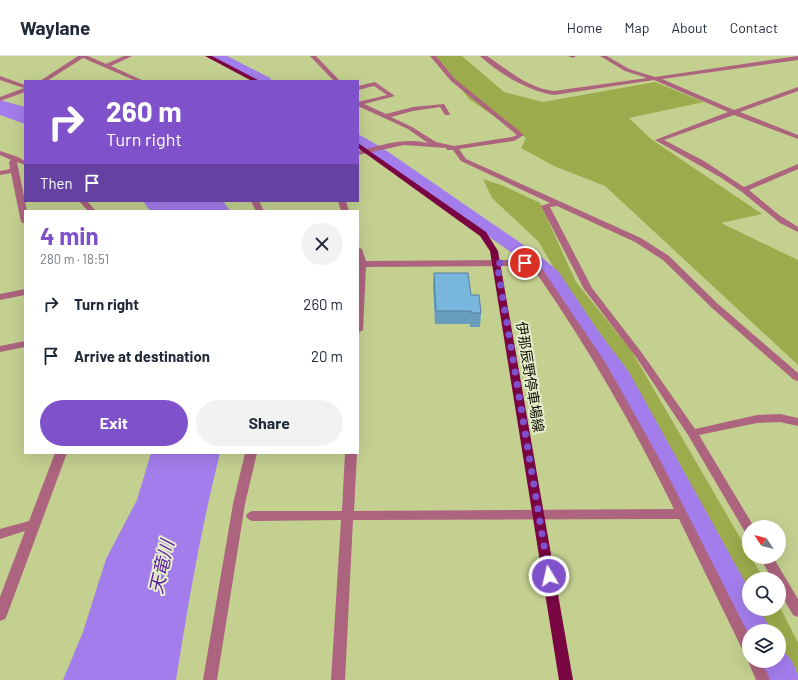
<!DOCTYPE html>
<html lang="en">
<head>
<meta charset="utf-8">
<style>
	:root { --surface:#fff; --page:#f2f2f3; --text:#1f2937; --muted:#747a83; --line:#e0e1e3; --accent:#7f52cb }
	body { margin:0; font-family:Barlow,"Noto Sans JP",sans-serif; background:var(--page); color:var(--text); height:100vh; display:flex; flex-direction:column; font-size:15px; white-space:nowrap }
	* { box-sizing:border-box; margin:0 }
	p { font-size:13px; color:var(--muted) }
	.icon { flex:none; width:22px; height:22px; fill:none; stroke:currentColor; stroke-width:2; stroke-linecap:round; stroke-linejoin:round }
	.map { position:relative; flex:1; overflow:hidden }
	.panel { position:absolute; left:24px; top:154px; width:335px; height:244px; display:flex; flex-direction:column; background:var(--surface); border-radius:0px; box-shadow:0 4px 16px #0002 }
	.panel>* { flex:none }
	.guide { position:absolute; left:24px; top:24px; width:335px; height:122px; border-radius:0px; box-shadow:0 4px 16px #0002; background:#7f52cb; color:#fff; overflow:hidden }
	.needle { width:26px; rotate:305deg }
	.tools { position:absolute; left:742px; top:464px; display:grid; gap:8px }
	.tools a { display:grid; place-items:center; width:44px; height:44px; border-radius:50%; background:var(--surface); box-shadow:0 4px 16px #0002; font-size:20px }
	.pin { position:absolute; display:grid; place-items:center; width:34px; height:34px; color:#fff; margin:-17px; border:2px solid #fff; border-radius:50%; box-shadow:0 1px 4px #0007 }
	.me { position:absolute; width:44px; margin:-22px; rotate:351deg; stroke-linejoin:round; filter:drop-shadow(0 0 3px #0008) }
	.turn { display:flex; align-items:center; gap:14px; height:84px; padding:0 16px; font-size:18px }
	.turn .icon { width:52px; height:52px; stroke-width:2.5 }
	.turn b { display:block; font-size:28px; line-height:34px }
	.then { display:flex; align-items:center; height:38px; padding:0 16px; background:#0003; gap:8px; font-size:15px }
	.round { display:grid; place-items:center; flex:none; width:42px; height:42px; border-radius:21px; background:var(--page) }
	.head { display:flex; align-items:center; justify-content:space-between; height:68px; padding:0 16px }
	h1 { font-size:24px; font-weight:700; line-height:30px; color:var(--accent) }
	.action { display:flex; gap:8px; margin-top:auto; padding:8px 16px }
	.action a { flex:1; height:46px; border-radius:24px; background:var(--accent); color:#fff; font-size:16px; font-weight:700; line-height:46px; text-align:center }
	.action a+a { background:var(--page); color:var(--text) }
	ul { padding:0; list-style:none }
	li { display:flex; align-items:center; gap:12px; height:52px; padding:0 16px }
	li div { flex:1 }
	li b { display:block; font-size:15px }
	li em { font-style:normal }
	header { display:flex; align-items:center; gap:24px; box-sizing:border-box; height:56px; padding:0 20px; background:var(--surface); border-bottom:1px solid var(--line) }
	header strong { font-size:19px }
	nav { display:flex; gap:22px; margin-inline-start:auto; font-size:14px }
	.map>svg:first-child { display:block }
	.green { fill:#9cab4c }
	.water { fill:#a37dec }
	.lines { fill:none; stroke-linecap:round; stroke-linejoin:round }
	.river { fill:#a37dec; fill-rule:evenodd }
	.street { fill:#ad647e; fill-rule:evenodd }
	.primary { fill:#7a0543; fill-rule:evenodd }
	.wall { fill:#689dbe }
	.building { fill:#79b6dd; stroke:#557f9b }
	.route { stroke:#7f52cb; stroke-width:7; stroke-dasharray:0 12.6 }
	.labels { text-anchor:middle; stroke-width:4; stroke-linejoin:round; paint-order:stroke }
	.street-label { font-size:14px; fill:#0d1000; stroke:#e6edcd }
	.near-water-label { font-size:18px; font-style:italic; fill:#581c9f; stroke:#e6edcd }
</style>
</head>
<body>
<header>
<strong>Waylane</strong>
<nav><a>Home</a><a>Map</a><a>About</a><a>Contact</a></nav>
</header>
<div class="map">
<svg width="798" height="624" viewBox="0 0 798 624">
	<rect width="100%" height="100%" fill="#c3d090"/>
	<g class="green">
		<path d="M430,0H462L504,36L543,46L655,26L704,46L629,62L651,83L762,158L721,167L798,204V309L605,130L554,110L521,92L526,82L469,43L443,8Z"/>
		<path d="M483,123L504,130L540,147L576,226L631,294L749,497V501H751L764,523H749V546L624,318L577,251L538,185L492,142Z"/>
		<path d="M779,549L798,587V624H792L779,601V575H765L753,553H779Z"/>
	</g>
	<g class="water">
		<path d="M0,44L25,51V68L0,59Z"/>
		<path d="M143,145H223L230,155H150Z"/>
		<path d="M151,397H220C201,472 188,548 176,624H63L83,576L106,503L137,444Z"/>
	</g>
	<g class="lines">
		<g class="river">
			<path d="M212,0H227L270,22L272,25H257Z"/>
			<path d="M358,78L381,91L541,201L558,215L599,276L629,316L749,533V553H760L771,575H749V585L747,584L608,317L545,222L529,209L358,88Z"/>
			<path d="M779,594C789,597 798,613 798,624H769L759,605H779Z"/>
		</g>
		<g class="street">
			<path d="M78,0H88L106,8L124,0H132L111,10L144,25H136L83,2L47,25H40Z"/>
			<path d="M310,0H316L340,25H334Z"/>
			<path d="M430,0H436L455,23L524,79L514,85L459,93L466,103L641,182L669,200L718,248L798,317V325L794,324L712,252L663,204L635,186L557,150L550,151L592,232L642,297L695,373L757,359L780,358L798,362V370L780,366L757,367L699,379L754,471H749V478L745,476L688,379L636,301L584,233L541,150L550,147L461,105L453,94H447L446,92L404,89L358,99V95C381,89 404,81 428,87L408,73L358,50V46L387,39L374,30L358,34V30L375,26L395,40L364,48L386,58L413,51L444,48L450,58L449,59H445L440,51L413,55L391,61L412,71L436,86L454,90L512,81L517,79L451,25Z"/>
			<path d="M480,0H487C508,14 528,32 554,35L647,22L625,15L600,0H607L629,13L655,21L798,0V4L662,23L734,54L798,31V35L740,56L798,79V83L734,59L664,84L704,105L744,131L798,108V113L749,134L779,159L798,171V176L780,167L742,136L720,121L655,84L728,56L654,24L554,39C529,35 499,18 480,0Z"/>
			<path d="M568,0H576L573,2Z"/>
			<path d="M0,20L25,29V36L0,45V41L24,32L0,24Z"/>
			<path d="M0,95L18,101L25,105V109L17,106L27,155H25V168L21,166L11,117L0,119V115L10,113L9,106L11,104L0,99Z"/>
			<path d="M79,145H87L96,155H88Z"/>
			<path d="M251,145H259L264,155H256Z"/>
			<path d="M338,145H346L349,155H341Z"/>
			<path d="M358,191L362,193L366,205L525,204L543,214L605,306L658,400L749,579V599L744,597L679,463L353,464L345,624H331L341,464L252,465L248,463L246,460L248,457L252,455H342L345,397H357L354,455L674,453C634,371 589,293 537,218L523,210L366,211L363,274L358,277Z"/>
			<path d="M25,233V239L0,244V238Z"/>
			<path d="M25,285V291L0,296V290Z"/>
			<path d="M55,397H67L7,559L5,563L0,565V541L25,475L0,483V473L29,465Z"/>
			<path d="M245,397H257L245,448L217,624H203L233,448Z"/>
			<path d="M760,501H773L798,543V561L793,559L779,535V523H772Z"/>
			<path d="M749,603V605H762L770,624H756L748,605Z"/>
		</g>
		<g class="primary">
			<path d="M205,0H212L260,25H252Z"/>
			<path d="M358,87L486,176L498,195L573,624H559L490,195L480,180L358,92Z"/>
		</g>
	</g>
	<path class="wall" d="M434,217L471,239L481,257L480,271H470V268H435L433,230Z"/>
	<path class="building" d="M434,217H468L471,239H479L481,257H471V255H436Z"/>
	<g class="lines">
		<path class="route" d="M525,207H497L549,520"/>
	</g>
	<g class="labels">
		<g class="street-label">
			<text transform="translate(530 321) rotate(81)" y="5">伊那辰野停車場線</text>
		</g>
		<g class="near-water-label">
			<text transform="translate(162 511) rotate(-77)" y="6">天竜川</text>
		</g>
	</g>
</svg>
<div class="tools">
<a><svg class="needle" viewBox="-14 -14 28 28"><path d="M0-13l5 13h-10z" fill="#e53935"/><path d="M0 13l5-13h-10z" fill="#747a83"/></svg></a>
<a><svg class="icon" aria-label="search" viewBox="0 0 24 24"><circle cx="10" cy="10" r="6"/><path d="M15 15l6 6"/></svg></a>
<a><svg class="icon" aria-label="layers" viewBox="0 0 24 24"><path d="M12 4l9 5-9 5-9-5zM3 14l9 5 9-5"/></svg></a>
</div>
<div class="pin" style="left:525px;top:207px;background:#d93025"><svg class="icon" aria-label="arrive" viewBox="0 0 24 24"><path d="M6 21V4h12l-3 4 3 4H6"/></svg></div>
<svg class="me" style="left:549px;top:520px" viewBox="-20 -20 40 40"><circle r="17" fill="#7f52cb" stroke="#fff" stroke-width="3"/><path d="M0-11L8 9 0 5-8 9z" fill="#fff"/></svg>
<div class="guide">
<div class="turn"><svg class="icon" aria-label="right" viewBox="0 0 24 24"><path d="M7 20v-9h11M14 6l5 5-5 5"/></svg><div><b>260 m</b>Turn right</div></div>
<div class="then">Then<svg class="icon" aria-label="arrive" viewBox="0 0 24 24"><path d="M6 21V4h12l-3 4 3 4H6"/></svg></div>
</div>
<section class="panel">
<div class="head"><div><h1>4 min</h1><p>280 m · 18:51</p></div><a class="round"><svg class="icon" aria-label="close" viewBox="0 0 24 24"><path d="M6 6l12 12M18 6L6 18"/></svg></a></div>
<ul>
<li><svg class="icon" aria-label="right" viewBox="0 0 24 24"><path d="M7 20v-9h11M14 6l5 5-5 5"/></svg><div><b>Turn right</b></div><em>260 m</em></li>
<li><svg class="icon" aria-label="arrive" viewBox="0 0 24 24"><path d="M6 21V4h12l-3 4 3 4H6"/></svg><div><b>Arrive at destination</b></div><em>20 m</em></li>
</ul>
<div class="action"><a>Exit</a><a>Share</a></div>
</section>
</div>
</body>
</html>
